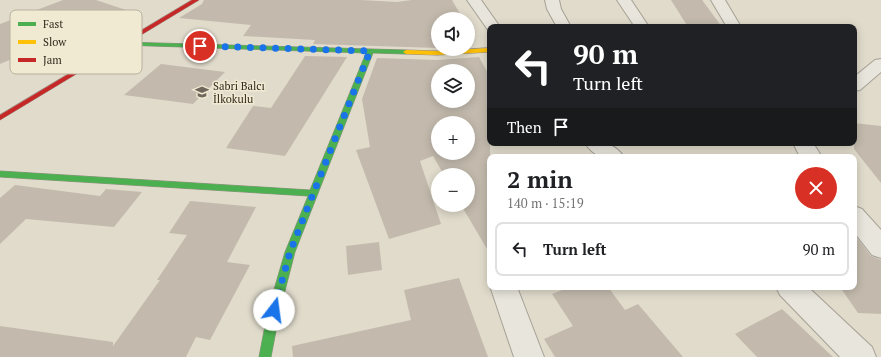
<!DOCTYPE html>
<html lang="en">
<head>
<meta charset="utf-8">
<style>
	:root { --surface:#fff; --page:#f2f2f2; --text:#202124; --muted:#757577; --line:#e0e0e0 }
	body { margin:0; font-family:"PT Serif",serif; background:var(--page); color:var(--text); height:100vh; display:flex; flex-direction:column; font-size:15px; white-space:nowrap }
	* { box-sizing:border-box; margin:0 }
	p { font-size:13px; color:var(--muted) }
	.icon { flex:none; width:22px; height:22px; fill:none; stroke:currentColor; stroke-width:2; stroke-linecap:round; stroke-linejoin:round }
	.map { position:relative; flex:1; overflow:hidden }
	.details { position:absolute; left:487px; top:154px; width:370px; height:136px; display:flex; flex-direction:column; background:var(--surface); border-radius:8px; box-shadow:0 2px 10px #0003 }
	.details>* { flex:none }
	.guide { position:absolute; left:487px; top:24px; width:370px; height:122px; border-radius:8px; box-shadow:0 2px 10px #0003; background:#202124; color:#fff; overflow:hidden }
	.buttons { position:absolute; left:431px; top:12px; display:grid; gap:8px }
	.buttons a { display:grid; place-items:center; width:44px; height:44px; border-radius:50%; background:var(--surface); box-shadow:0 2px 10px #0003; font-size:20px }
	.pin { position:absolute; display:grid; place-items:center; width:34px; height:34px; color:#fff; margin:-17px; border:2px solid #fff; border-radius:50%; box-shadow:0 1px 4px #0007 }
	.me { position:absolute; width:44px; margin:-22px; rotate:15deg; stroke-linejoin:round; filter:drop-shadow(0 0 3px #0008) }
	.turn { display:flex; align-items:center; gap:14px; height:84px; padding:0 20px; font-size:18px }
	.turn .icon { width:52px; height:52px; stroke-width:2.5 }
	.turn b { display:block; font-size:28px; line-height:34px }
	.then { display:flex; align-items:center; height:38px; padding:0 20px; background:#0003; gap:8px; font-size:15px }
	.round { display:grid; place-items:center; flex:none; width:42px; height:42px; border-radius:21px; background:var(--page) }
	.overview { display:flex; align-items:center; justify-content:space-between; height:68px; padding:0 20px }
	h1 { font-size:24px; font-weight:800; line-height:30px }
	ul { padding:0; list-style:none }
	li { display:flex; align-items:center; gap:12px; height:54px; margin:0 8px 6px; padding:0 12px; border:2px solid var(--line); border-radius:8px }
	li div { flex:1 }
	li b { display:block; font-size:15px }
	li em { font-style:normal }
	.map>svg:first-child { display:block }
	.building { fill:#c3baad; fill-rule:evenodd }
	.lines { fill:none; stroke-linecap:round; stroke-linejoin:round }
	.street-casing { stroke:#a5a095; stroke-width:2 }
	.fast-casing { stroke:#958f84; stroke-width:1 }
	.slow-casing { stroke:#958f84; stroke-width:1 }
	.jam-casing { stroke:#958f84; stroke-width:1 }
	.street { fill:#e8e5dc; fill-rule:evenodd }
	.fast { fill:#4caf50; fill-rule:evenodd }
	.slow { fill:#ffc107; fill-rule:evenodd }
	.jam { fill:#c62828; fill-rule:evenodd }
	.route { stroke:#1a73e8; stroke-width:7; stroke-dasharray:0 12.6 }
	.labels { text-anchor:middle; stroke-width:3; stroke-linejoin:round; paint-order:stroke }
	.poi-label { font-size:11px; fill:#32291e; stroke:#f1ead2; text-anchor:start }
	.key { fill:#f1ead2; stroke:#b8b09c; stroke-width:1 }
	.key-label { font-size:11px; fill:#32291e }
</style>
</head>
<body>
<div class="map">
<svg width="881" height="357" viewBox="0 0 881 357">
	<rect width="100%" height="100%" fill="#e0dbcb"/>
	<g class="building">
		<path d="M63,0H96L126,10L0,64V24Z"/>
		<path d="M204,0H361L397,2L412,0H452L463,19H438V48L313,44L315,40L243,36L251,25L179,18L202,4Z"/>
		<path d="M671,0H702L722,27H688Z"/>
		<path d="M305,56L347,57L285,156L226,148L253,106L271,108Z"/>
		<path d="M479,57L490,77V254L461,205H468V175H444L433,156L420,161L441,224L389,239L356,150L370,147L362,99L377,58L437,60ZM438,71H468V101H438ZM438,123H468V153H438Z"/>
		<path d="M161,64L225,72L193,104L124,95Z"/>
		<path d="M854,123L881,126V183L854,149Z"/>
		<path d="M15,185L100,196L106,189L142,192L114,227L26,219L0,244V198Z"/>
		<path d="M190,201L256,207L227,262L250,265L210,340L196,337L186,357H0V326L113,342V346L160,280H157L187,235L169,233Z"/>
		<path d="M854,234L871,256L881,260V314L858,313L840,287H854Z"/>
		<path d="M379,242L382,270L348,275L346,246Z"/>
		<path d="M459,278L488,357H293L292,346L411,320L404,290Z"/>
		<path d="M570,287H608L625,310L638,304L683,357H555L544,339L573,326L552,294Z"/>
		<path d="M782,309L833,357H757L735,334Z"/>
	</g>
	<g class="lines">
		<g class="street-casing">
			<g id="street">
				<path d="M467,0H481L500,27H490V31L488,30Z"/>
				<path d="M545,0H559L561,9L571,27H557L547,9Z"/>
				<path d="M617,0H631L649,27H635Z"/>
				<path d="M711,0H725L741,27H727Z"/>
				<path d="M881,59V72L860,90L854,91V77L875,60Z"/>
				<path d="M585,143C602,143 613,141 624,157C606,157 596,160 585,143Z"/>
				<path d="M793,143H813L822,157H800Z"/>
				<path d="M854,206L862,209L881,230V258L872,255L854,232Z"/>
				<path d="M490,286L517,287L544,357H514Z"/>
				<path d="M776,287H808L872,347L876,357H840L780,295Z"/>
			</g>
		</g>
		<g class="fast-casing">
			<path id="fast" d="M123,42L406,50L409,52L406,54L373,53L295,252L280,310L271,357H259L268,310L285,252L308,196L0,177V171L310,190L366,53L121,45V43Z"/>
		</g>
		<g class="slow-casing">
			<path id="slow" d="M490,48V52L437,55L406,54L403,52L406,50L437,51Z"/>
		</g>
		<g class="jam-casing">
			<path id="jam" d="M192,0H199L0,120V115Z"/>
		</g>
		<use href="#street" class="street"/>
		<use href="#fast" class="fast"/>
		<use href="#slow" class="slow"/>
		<use href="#jam" class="jam"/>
	</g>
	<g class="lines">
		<path class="route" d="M200,46L370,51L290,252L274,310"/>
	</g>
	<defs>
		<g id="school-bare" transform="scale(1.08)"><path d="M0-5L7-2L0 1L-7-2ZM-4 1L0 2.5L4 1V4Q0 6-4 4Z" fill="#6f675b" stroke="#f1ead2" stroke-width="2.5" paint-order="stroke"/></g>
	</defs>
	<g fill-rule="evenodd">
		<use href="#school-bare" x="202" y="92"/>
	</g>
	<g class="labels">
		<g class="poi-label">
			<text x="213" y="90">Sabri Balcı<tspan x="213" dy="13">İlkokulu</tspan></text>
		</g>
	</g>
	<rect x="10" y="10" width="132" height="64" rx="6" class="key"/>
	<rect x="18" y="22" width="18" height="4" fill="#4caf50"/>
	<rect x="18" y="40" width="18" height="4" fill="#ffc107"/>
	<rect x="18" y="58" width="18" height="4" fill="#c62828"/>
	<g class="key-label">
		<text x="43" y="28">Fast</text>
		<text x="43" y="46">Slow</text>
		<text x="43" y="64">Jam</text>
	</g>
</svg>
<div class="buttons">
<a><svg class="icon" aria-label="sound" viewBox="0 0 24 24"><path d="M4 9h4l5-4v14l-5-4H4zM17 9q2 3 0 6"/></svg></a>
<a><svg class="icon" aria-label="layers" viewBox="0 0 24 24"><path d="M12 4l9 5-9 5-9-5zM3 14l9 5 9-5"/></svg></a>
<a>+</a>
<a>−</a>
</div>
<div class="pin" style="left:200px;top:46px;background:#d93025"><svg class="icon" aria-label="arrive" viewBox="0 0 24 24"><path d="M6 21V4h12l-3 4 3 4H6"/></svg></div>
<svg class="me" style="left:274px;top:310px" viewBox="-20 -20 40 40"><circle r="19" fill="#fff"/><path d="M0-13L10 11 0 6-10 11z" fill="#1a73e8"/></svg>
<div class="guide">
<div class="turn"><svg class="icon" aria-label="left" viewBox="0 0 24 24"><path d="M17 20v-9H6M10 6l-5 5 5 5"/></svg><div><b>90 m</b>Turn left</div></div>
<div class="then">Then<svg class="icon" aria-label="arrive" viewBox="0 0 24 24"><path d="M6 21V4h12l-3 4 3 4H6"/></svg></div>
</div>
<section class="details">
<div class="overview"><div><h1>2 min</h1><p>140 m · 15:19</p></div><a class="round" style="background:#d93025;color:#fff"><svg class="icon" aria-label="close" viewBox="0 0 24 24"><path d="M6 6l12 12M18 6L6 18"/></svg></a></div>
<ul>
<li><svg class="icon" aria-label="left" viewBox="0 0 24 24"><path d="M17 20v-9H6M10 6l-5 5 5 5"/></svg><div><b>Turn left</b></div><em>90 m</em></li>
</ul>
</section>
</div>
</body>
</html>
